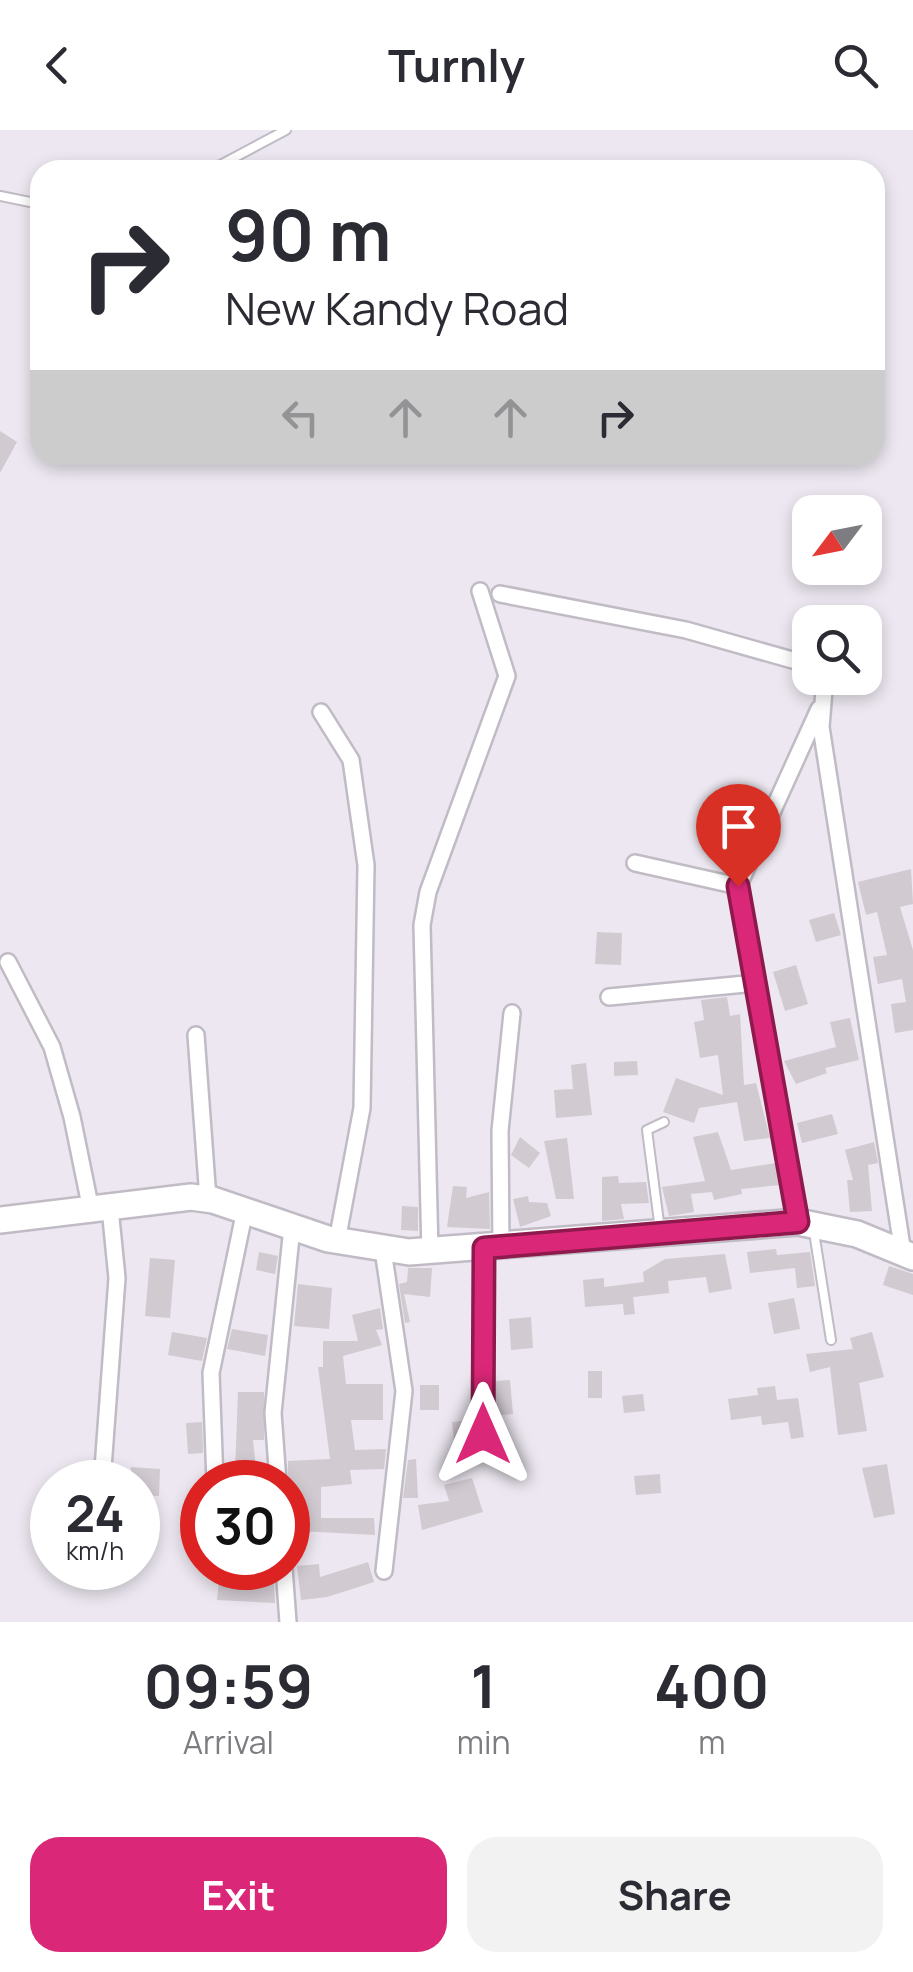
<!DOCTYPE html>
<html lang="en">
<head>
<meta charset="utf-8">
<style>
	:root { --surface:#fff; --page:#f2f2f3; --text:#2b2b33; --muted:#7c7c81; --accent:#db2777 }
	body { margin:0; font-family:Manrope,sans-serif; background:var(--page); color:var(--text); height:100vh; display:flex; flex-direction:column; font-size:38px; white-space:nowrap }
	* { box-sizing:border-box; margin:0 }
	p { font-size:32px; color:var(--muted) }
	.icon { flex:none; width:55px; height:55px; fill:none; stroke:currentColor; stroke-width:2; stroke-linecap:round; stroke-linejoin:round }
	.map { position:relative; height:1492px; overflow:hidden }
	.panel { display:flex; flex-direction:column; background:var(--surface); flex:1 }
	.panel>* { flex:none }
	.banner { position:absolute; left:30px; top:30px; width:855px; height:305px; border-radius:30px; box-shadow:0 5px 15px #0003; background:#fff; color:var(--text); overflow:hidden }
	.needle { width:65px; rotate:238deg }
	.buttons { position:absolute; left:792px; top:365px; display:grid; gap:20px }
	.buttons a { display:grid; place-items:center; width:90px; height:90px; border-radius:20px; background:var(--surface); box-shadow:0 5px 15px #0003; font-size:50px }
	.speed { position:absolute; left:30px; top:1330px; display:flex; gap:20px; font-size:50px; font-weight:700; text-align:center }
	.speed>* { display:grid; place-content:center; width:130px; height:130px; border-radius:50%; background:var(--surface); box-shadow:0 5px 15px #0003; line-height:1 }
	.speed small { font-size:25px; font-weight:400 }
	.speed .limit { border:15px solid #d22; background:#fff; color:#111 }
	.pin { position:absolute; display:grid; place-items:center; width:85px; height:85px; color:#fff; margin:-102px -42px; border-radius:50% 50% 50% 0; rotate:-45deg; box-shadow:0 0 10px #0007 }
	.pin .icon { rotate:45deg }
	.me { position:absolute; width:110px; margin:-55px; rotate:0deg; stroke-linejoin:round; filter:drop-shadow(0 0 8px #0008) }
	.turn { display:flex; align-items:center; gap:35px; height:210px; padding:0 30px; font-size:45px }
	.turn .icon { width:130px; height:130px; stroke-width:2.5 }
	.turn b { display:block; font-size:70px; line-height:85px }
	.lanes { display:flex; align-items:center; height:95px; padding:0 30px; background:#0003; justify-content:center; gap:50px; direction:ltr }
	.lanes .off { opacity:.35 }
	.eta { display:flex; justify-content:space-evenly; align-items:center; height:170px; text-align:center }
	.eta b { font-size:60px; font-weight:700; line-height:70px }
	.button { display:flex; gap:20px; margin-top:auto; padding:20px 30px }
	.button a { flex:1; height:115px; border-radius:30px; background:var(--accent); color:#fff; font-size:40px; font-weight:700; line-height:115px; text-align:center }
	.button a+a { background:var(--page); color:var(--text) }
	header { display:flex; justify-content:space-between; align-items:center; height:130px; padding:0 30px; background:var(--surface); font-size:45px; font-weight:700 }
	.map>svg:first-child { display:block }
	.building { fill:#d2cad1 }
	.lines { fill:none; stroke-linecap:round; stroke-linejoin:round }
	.service-casing { stroke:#c0bbc4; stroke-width:12 }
	.minor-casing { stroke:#c0bbc4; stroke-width:20 }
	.primary-casing { stroke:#c0bbc4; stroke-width:30 }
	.service { stroke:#fff; stroke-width:8 }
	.minor { stroke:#fff; stroke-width:15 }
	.primary { stroke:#fff; stroke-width:25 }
	.route-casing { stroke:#8e194d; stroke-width:25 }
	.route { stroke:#db2777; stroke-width:18 }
</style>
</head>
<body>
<header><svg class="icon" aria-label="back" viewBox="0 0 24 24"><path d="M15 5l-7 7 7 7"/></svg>Turnly<svg class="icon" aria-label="search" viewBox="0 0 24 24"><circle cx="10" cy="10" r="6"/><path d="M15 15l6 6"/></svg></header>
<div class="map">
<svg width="913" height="1492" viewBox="0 0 913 1492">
	<rect width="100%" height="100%" fill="#ece7f0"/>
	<g class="building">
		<path d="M0,301L17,312L0,343Z"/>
		<path d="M911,739L913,774L900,777L913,820V900L895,903L891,874L906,872L902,849L878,854L873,827L887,825L877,782L866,785L858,752Z"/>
		<path d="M834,783L841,805L816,812L809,790Z"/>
		<path d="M597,802L622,803L621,835L595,834Z"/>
		<path d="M796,835L808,874L785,881L773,842Z"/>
		<path d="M727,867L730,886L740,884L744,955L756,953L770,1008L744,1011L737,972L699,978L694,993L663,982L676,948L723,965L718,925L700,928L694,892L704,890L701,870Z"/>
		<path d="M850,888L859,930L825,938L827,943L796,954L784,931L836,917L830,892Z"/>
		<path d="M637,931L638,945L614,946V932Z"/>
		<path d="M586,933L592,985L556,988L554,960L573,959L571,935Z"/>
		<path d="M832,984L838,1004L802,1013L797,993Z"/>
		<path d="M718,1002L731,1040L776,1033L780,1055L741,1059L742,1064L714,1070L712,1062L691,1064L694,1082L669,1086L662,1057L705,1051L693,1007Z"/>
		<path d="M520,1007L540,1023L529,1038L511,1025Z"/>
		<path d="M567,1008L574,1069H556L544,1011Z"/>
		<path d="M874,1012L878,1033L868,1035L872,1081L850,1082L847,1050H853L845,1020Z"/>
		<path d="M618,1046L619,1053L646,1052L649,1073L621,1074L624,1089L602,1091V1047Z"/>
		<path d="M453,1056L467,1057L466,1068L489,1062L490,1099L447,1097Z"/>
		<path d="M528,1066L529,1072L547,1073L551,1086L520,1097L513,1069Z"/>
		<path d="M402,1076L418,1077V1101L401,1100Z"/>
		<path d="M776,1119L777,1125L810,1122L815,1156L797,1158L795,1138L750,1143L747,1122Z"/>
		<path d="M259,1122L278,1126L275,1144L256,1140Z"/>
		<path d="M725,1124L732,1159L709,1163L706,1147L668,1151L669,1163L633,1167L635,1184L624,1185L623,1174L585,1177L583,1150L604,1148V1157L644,1152L643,1142L665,1129Z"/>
		<path d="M150,1128L175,1130L170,1188L145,1186Z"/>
		<path d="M889,1136L913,1144V1165L883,1155Z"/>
		<path d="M408,1138H432L430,1167L404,1164L410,1192L405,1193L399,1154L407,1152Z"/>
		<path d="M298,1154L332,1158L329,1199L294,1196Z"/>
		<path d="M794,1168L800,1199L774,1204L768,1173Z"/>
		<path d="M380,1178L383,1199L376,1200L382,1215L343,1226L346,1254H383V1290H351L355,1320L386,1319L384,1339L350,1340L352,1354L321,1357V1388H374L375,1405L300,1401L301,1361L288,1362V1331L330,1329L318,1237H323V1211H358L352,1185Z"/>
		<path d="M531,1187L533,1218L511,1220L509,1189Z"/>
		<path d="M232,1199L268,1205L265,1226L227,1219Z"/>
		<path d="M172,1202L207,1208L202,1231L168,1225Z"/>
		<path d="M872,1202L884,1247L859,1253L867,1301L838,1305L830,1237L810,1242L806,1224L853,1219L850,1208Z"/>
		<rect x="588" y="1241" width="14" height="27"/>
		<path d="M510,1250L513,1284L494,1286L495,1251Z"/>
		<rect x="420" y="1255" width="19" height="25"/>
		<path d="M775,1256L777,1270L798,1268L804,1307L791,1309L788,1292L762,1295L761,1286L731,1290L728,1269L758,1265L757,1258Z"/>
		<path d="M238,1262H264V1310H253L256,1339L235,1342Z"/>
		<path d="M643,1264L645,1281L624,1283L622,1266Z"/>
		<path d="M472,1290L478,1329L456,1331L452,1292Z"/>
		<path d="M202,1292L203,1323L188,1324L186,1293Z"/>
		<path d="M416,1329L418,1368H403L408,1330Z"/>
		<path d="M887,1334L895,1384L874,1388L862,1338Z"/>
		<path d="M131,1337L160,1339L159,1366L138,1365V1352H130Z"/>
		<path d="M660,1344L661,1363L636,1365L634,1346Z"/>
		<path d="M472,1348L483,1382L422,1400L418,1375L449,1371L444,1355Z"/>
		<path d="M368,1432L374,1452L327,1467L301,1470L297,1436L319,1434L320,1447Z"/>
		<path d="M261,1438H273L275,1473L217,1470L219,1451L262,1456Z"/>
	</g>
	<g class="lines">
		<g class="service-casing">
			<g id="service">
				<path d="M211,40L286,0"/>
				<path d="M0,66L40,74"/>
				<path d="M660,1100L647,1000L664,992"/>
				<path d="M814,1102L831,1210"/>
			</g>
		</g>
		<g class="minor-casing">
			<g id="minor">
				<path d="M500,464L686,500L810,535"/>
				<path d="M825,548L821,597L903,1123"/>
				<path d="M321,582L351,630L366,735L362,978L337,1111"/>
				<path d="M635,733L738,756"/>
				<path d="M8,832L52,917L72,987L91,1080"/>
				<path d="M609,867L756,853"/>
				<path d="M196,905L208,1069"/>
				<path d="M798,1092L738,757L819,579"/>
				<path d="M501,1117L500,1001L512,883"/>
				<path d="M383,1120L404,1261L384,1441"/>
				<path d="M430,1122L422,795L428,762L507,546L480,461"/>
				<path d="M483,1304L484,1118"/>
				<path d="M102,1352L117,1148L110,1078"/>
				<path d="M215,1352L211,1243L245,1080"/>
				<path d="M278,1352L273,1283L292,1097"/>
				<path d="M284,1438L288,1492"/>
			</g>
		</g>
		<g class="primary-casing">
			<path id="primary" d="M0,1090L191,1067L213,1070L328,1109L409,1122L798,1092L857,1104L913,1127"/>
		</g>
		<use href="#service" class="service"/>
		<use href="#minor" class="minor"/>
		<use href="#primary" class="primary"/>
	</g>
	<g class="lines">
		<g class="route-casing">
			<path id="route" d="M483,1304L484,1118L798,1092L738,756"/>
		</g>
		<use href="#route" class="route"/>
	</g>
</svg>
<div class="buttons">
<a><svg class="needle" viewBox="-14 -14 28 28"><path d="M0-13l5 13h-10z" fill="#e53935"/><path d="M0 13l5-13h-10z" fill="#7c7c81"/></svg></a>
<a><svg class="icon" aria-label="search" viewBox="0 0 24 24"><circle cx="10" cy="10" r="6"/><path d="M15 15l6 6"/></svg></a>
</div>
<div class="speed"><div>24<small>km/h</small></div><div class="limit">30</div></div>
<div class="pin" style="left:738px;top:756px;background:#d93025"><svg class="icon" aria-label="arrive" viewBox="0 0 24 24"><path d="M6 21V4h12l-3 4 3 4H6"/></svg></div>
<svg class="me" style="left:483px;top:1304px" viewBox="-20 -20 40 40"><path d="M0-17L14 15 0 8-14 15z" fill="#db2777" stroke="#fff" stroke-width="4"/></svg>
<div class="banner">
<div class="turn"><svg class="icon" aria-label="right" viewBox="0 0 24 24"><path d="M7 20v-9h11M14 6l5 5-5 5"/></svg><div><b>90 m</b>New Kandy Road</div></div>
<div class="lanes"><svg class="icon off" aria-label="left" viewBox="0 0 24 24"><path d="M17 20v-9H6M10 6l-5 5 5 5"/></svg><svg class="icon off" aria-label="ahead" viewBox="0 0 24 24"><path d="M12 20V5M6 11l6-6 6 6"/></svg><svg class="icon off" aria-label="ahead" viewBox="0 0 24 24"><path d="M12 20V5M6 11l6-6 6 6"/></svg><svg class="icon" aria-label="right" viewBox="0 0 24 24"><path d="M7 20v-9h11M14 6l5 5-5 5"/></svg></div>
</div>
</div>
<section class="panel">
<div class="eta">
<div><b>09:59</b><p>Arrival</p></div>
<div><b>1</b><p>min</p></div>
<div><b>400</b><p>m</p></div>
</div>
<div class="button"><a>Exit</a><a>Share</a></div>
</section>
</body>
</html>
